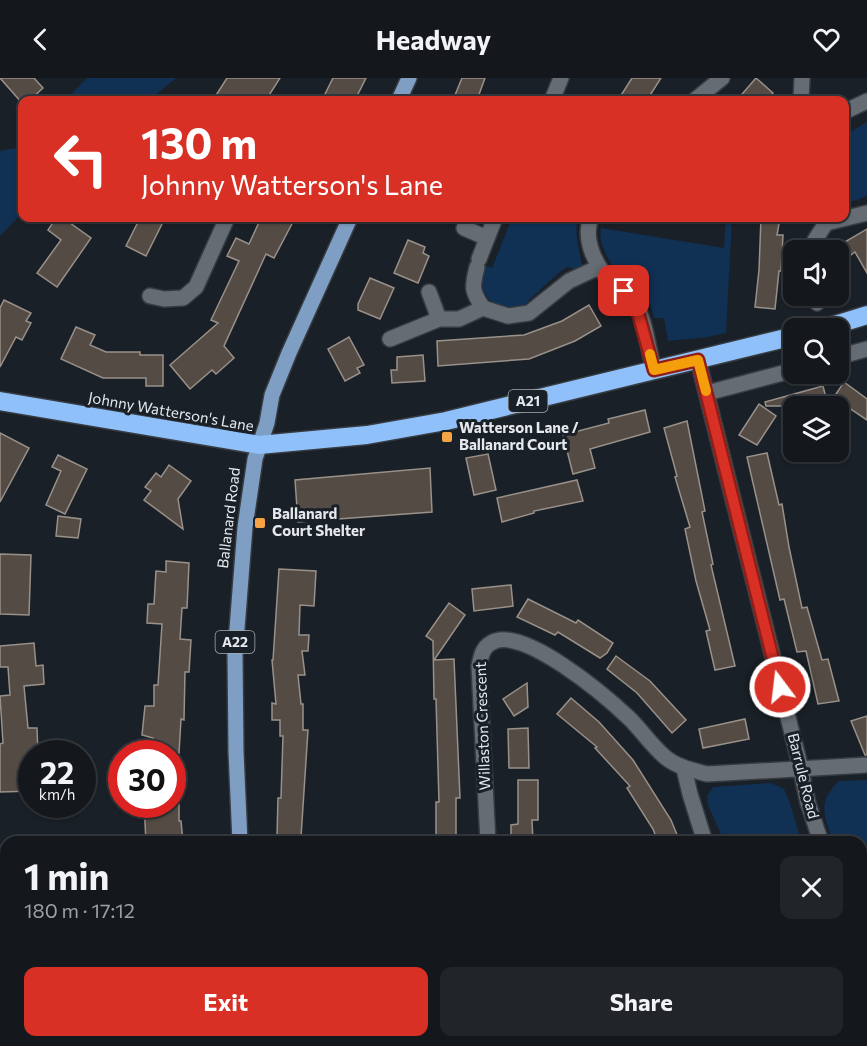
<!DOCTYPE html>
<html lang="en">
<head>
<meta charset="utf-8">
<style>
	:root { --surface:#14181d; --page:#21252a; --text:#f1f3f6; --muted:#9da0a4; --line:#33373b; --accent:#d93025 }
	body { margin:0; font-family:Commissioner,sans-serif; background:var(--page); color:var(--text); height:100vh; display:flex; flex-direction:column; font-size:22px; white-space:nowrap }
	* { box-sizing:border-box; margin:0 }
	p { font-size:20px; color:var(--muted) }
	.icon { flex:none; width:33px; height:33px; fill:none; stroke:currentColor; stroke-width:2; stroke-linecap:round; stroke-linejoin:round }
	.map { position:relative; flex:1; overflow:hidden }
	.side { position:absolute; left:0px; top:758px; width:867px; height:212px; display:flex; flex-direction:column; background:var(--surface); border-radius:18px 18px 0 0; box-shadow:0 2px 4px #0004,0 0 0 2px var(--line) }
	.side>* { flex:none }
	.guide { position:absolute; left:18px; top:18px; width:831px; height:126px; border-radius:12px; box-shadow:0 2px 4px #0004,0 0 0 2px var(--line); background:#d93025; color:#fff; overflow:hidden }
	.buttons { position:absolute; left:783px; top:162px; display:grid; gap:12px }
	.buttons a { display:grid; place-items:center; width:66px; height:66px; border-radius:12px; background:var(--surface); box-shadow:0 2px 4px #0004,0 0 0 2px var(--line); font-size:30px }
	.speed { position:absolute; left:18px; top:662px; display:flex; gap:12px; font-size:30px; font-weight:700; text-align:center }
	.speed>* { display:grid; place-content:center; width:78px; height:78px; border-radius:50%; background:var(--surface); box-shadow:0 2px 4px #0004,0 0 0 2px var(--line); line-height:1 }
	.speed small { font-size:15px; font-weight:400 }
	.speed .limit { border:9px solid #d22; background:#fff; color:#111 }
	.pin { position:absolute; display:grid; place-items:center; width:51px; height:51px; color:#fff; margin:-26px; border-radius:12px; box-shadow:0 3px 9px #0006 }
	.me { position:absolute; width:66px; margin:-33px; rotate:345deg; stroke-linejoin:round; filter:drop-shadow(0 0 4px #0008) }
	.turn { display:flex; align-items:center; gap:21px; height:126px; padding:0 24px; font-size:27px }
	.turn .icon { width:78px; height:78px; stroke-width:2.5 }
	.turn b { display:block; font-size:42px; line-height:51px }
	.round { display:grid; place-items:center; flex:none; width:63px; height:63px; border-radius:12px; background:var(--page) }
	.headline { display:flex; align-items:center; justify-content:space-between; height:102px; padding:0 24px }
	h1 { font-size:36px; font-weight:700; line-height:45px }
	.action { display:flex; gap:12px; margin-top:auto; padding:12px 24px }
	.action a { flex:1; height:69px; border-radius:12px; background:var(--accent); color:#fff; font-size:24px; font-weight:700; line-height:69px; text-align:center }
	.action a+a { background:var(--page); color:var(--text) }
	header { display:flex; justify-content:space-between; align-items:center; height:78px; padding:0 24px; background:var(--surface); font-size:27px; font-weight:700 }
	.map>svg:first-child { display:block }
	.green { fill:#103054 }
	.building { fill:#534b44; stroke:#999189; stroke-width:1.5 }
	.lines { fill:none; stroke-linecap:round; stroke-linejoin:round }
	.minor-casing { stroke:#363b41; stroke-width:18 }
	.major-casing { stroke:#363b41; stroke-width:18 }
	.highway-casing { stroke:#363b41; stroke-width:21 }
	.minor { stroke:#656c74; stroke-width:15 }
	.major { stroke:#7f9ec4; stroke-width:15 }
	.highway { stroke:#90c0f9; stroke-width:18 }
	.route-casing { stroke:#8d1f18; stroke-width:15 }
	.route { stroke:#d93025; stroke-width:10 }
	.slow { stroke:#f59e0b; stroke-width:10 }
	.poi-dot { fill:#f5a345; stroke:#1a2027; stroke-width:2 }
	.labels { text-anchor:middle; stroke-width:6; stroke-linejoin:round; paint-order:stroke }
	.shield { fill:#1a2027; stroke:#a8adb2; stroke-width:1.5 }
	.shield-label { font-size:14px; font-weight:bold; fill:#e5e9ee }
	.street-label { font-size:15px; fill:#e5e9ee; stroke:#1a2027 }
	.poi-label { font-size:15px; font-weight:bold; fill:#e5e9ee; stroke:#1a2027; text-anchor:start }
</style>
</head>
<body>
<header><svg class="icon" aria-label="back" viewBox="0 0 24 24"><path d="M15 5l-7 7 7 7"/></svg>Headway<svg class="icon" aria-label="heart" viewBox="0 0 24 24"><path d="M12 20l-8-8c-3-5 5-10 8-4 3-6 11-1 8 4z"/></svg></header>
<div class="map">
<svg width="867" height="968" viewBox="0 0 867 968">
	<rect width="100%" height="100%" fill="#1a2027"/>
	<g class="green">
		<path d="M87,0H176L149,22H66Z"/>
		<path d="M867,44V118L845,126V57Z"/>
		<path d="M22,69V135L0,158V73Z"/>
		<path d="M512,140H578C574,156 579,171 582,187L575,191L567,189C554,198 552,201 541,211C535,218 528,220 524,229C499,240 472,214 484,187L492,190Z"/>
		<path d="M726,140H732L726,255L708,259L668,263L664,240H654C651,230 650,221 643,214C638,207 631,204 624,200C612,191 597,165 601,150L724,170Z"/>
		<path d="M867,702V765L861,767V764L832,763C825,735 816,726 839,703Z"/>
		<path d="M771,705L784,711L790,725L801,763H724L708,727L707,718L713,709Z"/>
		<path d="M867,770V860L861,845V772Z"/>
	</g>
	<g class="building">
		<path d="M0,0H34L43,10L30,22H22V25Z"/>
		<path d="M227,0H280L266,22H213Z"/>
		<path d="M333,0H366L355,22H322Z"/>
		<path d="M462,0H485L477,22H453Z"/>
		<path d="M632,0H661L647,22H618Z"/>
		<path d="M756,0L773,15L767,22H737Z"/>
		<path d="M56,140H63L91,160L57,209L37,195L61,162L48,152Z"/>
		<path d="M140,140H165L146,178L126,168Z"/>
		<path d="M254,140H295L274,180L266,176L224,268L234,280L216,296L212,292L190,311L170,287L218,245L211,242L239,183L227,178L236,160L249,166L260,142Z"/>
		<path d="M761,140H780L777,157H783L781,193H779L775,231L755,229L759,192Z"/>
		<path d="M867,151V195L855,174L838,186V168Z"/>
		<path d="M408,162L425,169L423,175L429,178L418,205L394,195Z"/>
		<path d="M370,200L394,210L380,241L358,232V226Z"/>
		<path d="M4,222L31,235L26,243L31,245L22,262L16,259L0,289V230Z"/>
		<path d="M589,227L601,248L575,263L529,281L438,288L437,263L524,257L562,243Z"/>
		<path d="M76,249L95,257L90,267L106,274H140V277H163V308H146V300H103L61,281Z"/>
		<path d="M349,259L364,287L357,290L360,295L345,303L328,271Z"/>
		<path d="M423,277L425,303L392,305L391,292H397V279Z"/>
		<path d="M844,304L867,321V342L846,328H766L765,324L823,308L828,328Z"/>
		<path d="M759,326L776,338L757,367L739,357Z"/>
		<path d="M645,332L650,354L590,371L595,390L573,396L563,357L609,345L608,341Z"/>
		<path d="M687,343L705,433L702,434L713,486L711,487L735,588L715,592L706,553L710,552L696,503L685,451L690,449L675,399L677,398L664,350Z"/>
		<path d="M0,355L29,370L0,424Z"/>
		<path d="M767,375L779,427L782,426L789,469L802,530L807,529L822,582L828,581L839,623L818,626L806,573L797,574L784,521L780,522L747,379Z"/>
		<path d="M488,376L496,412L474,417L466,380Z"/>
		<path d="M58,377L87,391L65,436L46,427L61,393L52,389Z"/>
		<path d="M169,387L191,403L178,421L183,451L144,422L151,413L145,409L156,395L161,399Z"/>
		<path d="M430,390L432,434L298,444L295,402Z"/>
		<path d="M577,402L583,423L534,433V435L502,444L497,420Z"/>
		<path d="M58,438L81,441L78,460L56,458Z"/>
		<path d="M0,476L31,477L29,537L0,536Z"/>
		<path d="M166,483L189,485L187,530H182L180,561L191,562L189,594H185L184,642L181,641L179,675H152L153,660L142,657L145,628H154V607H158L162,546L147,545L148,526H154L156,493L166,494Z"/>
		<path d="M279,491L316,493L314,528L300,527L299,557H309L308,573H302L305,597H298L301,626H303V652H308L301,759L277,758L278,720H281L283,658H280V642H272V625L276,626L272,582H273Z"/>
		<path d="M511,507L513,528L474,533L472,511Z"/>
		<path d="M528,521L576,545L578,542L613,565L607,575L600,580L558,554L555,557L517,539Z"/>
		<path d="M449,525L465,537L434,582L454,581L460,720H456V762H436V724H439L436,621H434L433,563L426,558Z"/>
		<path d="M34,565L36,588L43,587L44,606L24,608L28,650H37L38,675H32V713L0,714V666L3,665L0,618L10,617L8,589H0V568Z"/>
		<path d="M616,578L650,603L686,642L672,655L637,615L607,591Z"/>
		<path d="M527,605L528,629L514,638L503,621Z"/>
		<path d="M571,620L599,644L633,682L671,742L680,764H658L653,751L627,710L630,708L595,670L597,669L557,636Z"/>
		<path d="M867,638V677H865L851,643Z"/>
		<path d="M745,641L749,661L703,670L699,651Z"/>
		<path d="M528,650L529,690H509L508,651Z"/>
		<path d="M518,702H538V742H532L533,764H511V747L518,746Z"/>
		<path d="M144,726H179V743H181L183,764H146Z"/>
	</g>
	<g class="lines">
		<g class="minor-casing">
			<g id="minor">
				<path d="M552,22L561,0"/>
				<path d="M695,22L722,0"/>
				<path d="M801,22L802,0"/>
				<path d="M844,34L867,23"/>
				<path d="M591,140C582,162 597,192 614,206C621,212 631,217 635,225C646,244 648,271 654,292"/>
				<path d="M823,140L826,145L867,135"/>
				<path d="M464,150L487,160"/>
				<path d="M811,172L815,162L826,145"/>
				<path d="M479,181L495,140"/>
				<path d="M477,189C472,209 471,212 483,230"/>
				<path d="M429,214L439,241"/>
				<path d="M150,218L164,221L183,220L196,209L227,140"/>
				<path d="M814,218L817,225"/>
				<path d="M390,261L439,241H459L483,230L508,238L529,235L569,203L599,189"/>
				<path d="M838,279L867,271"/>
				<path d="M698,282L798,679L808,725L821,764"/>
				<path d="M707,315L794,292"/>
				<path d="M684,691L690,716L705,764"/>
				<path d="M488,764L479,588C481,579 482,570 491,565C521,545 608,620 630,641C642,653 652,668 665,679C677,689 692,692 707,696L867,687"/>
				<path d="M861,879L867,894"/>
				<path d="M500,963V968"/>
				<path d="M25,968L76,963"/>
				<path d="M717,968L718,963"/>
			</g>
		</g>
		<g class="major-casing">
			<g id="major">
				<path d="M399,22L409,0"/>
				<path d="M240,764L236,674L235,576L245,449L255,381L267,345L272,317L289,275L350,140"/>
				<path d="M251,963V968"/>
			</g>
		</g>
		<g class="highway-casing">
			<g id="highway">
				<path d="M825,250L867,237"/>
				<path d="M0,323L259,367L367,357L446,343L794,258"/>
			</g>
		</g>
		<use href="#minor" class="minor"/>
		<use href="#major" class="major"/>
		<use href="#highway" class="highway"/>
	</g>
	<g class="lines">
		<g class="route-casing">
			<path id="route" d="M624,213L635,224L654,292L698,282L780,609"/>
		</g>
		<use href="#route" class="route"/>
		<path class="slow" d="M650,276L654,292L698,282L706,313"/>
	</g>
	<g class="poi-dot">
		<rect x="441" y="353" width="12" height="12" rx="3"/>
		<rect x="254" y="439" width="12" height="12" rx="3"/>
	</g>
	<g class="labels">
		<g class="shield">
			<rect x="508.5" y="312" width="39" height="22" rx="4.5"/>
			<rect x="215.5" y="553" width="39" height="22" rx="4.5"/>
		</g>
		<g class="shield-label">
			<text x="528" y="328">A21</text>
			<text x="235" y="569">A22</text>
		</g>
		<g class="street-label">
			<text transform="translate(171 334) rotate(10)" y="5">Johnny Watterson's Lane</text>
			<text transform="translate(229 440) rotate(-83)" y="5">Ballanard Road</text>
			<text transform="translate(483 648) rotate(-92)" y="5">Willaston Crescent</text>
			<text transform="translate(803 698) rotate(76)" y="5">Barrule Road</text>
		</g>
		<g class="poi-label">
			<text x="459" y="355">Watterson Lane /<tspan x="459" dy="17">Ballanard Court</tspan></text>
			<text x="272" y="441">Ballanard<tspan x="272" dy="17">Court Shelter</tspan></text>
		</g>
	</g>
</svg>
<div class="buttons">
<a><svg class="icon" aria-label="sound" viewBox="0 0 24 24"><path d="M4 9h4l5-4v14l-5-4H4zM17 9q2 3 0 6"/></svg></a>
<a><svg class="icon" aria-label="search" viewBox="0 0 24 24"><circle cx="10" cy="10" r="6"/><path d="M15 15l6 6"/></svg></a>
<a><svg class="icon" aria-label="layers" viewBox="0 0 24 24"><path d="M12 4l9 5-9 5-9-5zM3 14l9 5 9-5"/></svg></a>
</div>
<div class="speed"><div>22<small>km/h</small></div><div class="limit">30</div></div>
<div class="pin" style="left:624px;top:213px;background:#d93025"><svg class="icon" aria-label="arrive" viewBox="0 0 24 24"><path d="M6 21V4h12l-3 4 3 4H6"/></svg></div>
<svg class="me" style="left:780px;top:609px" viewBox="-20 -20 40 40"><circle r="17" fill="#d93025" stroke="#fff" stroke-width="3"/><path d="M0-11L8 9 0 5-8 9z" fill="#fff"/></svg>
<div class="guide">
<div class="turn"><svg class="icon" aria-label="left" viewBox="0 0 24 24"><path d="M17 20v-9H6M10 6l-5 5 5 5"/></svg><div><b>130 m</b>Johnny Watterson's Lane</div></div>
</div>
<section class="side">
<div class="headline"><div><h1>1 min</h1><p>180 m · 17:12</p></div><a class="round"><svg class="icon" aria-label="close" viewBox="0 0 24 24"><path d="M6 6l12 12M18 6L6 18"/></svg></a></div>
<div class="action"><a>Exit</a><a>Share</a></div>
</section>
</div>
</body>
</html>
